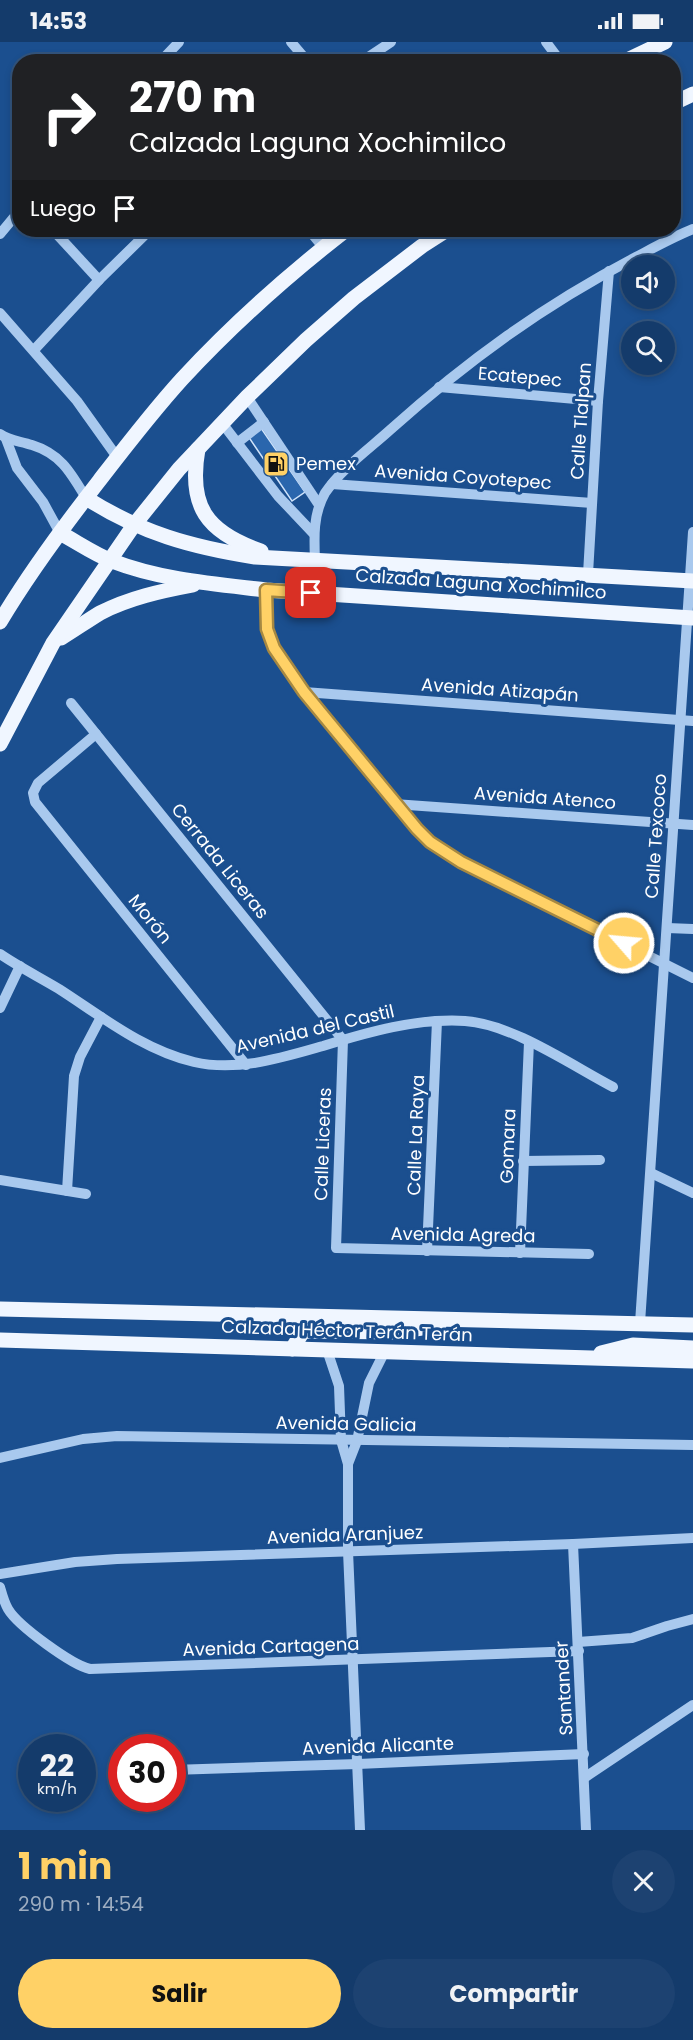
<!DOCTYPE html>
<html lang="es">
<head>
<meta charset="utf-8">
<style>
	:root { --surface:#143b6b; --page:#1d4271; --text:#f1f3f6; --muted:#9dadc1; --line:#33557e; --accent:#ffd166 }
	body { margin:0; font-family:Poppins,sans-serif; background:var(--page); color:var(--text); height:100vh; display:flex; flex-direction:column; font-size:22px; white-space:nowrap }
	* { box-sizing:border-box; margin:0 }
	p { font-size:20px; color:var(--muted) }
	.icon { flex:none; width:33px; height:33px; fill:none; stroke:currentColor; stroke-width:2; stroke-linecap:round; stroke-linejoin:round }
	.map { position:relative; height:1788px; overflow:hidden }
	.details { display:flex; flex-direction:column; background:var(--surface); flex:1 }
	.details>* { flex:none }
	.hud { position:absolute; left:12px; top:12px; width:669px; height:183px; border-radius:24px; box-shadow:0 3px 9px #0003,0 0 0 2px var(--line); background:#202124; color:#fff; overflow:hidden }
	.controls { position:absolute; left:621px; top:213px; display:grid; gap:12px }
	.controls a { display:grid; place-items:center; width:54px; height:54px; border-radius:50%; background:var(--surface); box-shadow:0 3px 9px #0003,0 0 0 2px var(--line); font-size:30px }
	.speed { position:absolute; left:18px; top:1692px; display:flex; gap:12px; font-size:30px; font-weight:700; text-align:center }
	.speed>* { display:grid; place-content:center; width:78px; height:78px; border-radius:50%; background:var(--surface); box-shadow:0 3px 9px #0003,0 0 0 2px var(--line); line-height:1 }
	.speed small { font-size:15px; font-weight:400 }
	.speed .limit { border:9px solid #d22; background:#fff; color:#111 }
	.pin { position:absolute; display:grid; place-items:center; width:51px; height:51px; color:#fff; margin:-26px; border-radius:12px; box-shadow:0 3px 9px #0006 }
	.me { position:absolute; width:66px; margin:-33px; rotate:297deg; stroke-linejoin:round; filter:drop-shadow(0 0 4px #0008) }
	.turn { display:flex; align-items:center; gap:21px; height:126px; padding:0 18px; font-size:27px }
	.turn .icon { width:78px; height:78px; stroke-width:2.5 }
	.turn b { display:block; font-size:42px; line-height:51px }
	.then { display:flex; align-items:center; height:57px; padding:0 18px; background:#0003; gap:12px; font-size:22px }
	.round { display:grid; place-items:center; flex:none; width:63px; height:63px; border-radius:32px; background:var(--page) }
	.summary { display:flex; align-items:center; justify-content:space-between; height:102px; padding:0 18px }
	h1 { font-size:36px; font-weight:700; line-height:45px; color:var(--accent) }
	.button { display:flex; gap:12px; margin-top:auto; padding:12px 18px }
	.button a { flex:1; height:69px; border-radius:36px; background:var(--accent); color:#111; font-size:24px; font-weight:700; line-height:69px; text-align:center }
	.button a+a { background:var(--page); color:var(--text) }
	.status { display:flex; justify-content:space-between; align-items:center; height:42px; padding:0 30px; background:var(--surface); direction:ltr }
	.status svg { height:16px; fill:currentColor }
	.map>svg:first-child { display:block }
	.building { fill:#2a66ad; stroke:#cfe3fa; stroke-width:1.5 }
	.lines { fill:none; stroke-linecap:round; stroke-linejoin:round }
	.minor { stroke:#a9c9ee; stroke-width:10 }
	.major { stroke:#f0f6ff; stroke-width:15 }
	.route-casing { stroke:#a68842; stroke-width:15 }
	.route { stroke:#ffd166; stroke-width:10 }
	.labels { text-anchor:middle; stroke-width:6; stroke-linejoin:round; paint-order:stroke }
	.street-label { font-size:18px; fill:#fff; stroke:#1b4f8f }
	.poi-label { font-size:18px; fill:#fff; stroke:#1b4f8f; text-anchor:start }
</style>
</head>
<body>
<div class="status"><b>14:53</b><svg viewBox="0 0 49 12"><path d="M0 12V9h3v3zM5 12V6h3v6zM10 12V3h3v9zM15 12V0h3v12zM26 1h20v11H26zM47 4h2v5h-2z"/></svg></div>
<div class="map">
<svg width="693" height="1788" viewBox="0 0 693 1788">
	<rect width="100%" height="100%" fill="#1b4f8f"/>
	<path class="building" d="M261,386L305,450L292,459L248,394Z"/>
	<g class="lines">
		<g class="minor">
			<path d="M291,0L308,20"/>
			<path d="M546,0L561,20"/>
			<path d="M160,20L179,0"/>
			<path d="M361,20L391,0"/>
			<path d="M53,188L99,238"/>
			<path d="M309,188L323,205"/>
			<path d="M0,192L20,168"/>
			<path d="M0,271L77,359L117,415"/>
			<path d="M34,308L99,238L150,188"/>
			<path d="M439,345L598,359"/>
			<path d="M247,355L319,463"/>
			<path d="M222,381L278,454L313,491"/>
			<path d="M0,392C9,399 21,399 32,403C61,412 71,431 86,456"/>
			<path d="M6,397L17,426L43,460L60,491"/>
			<path d="M237,401L264,380"/>
			<path d="M332,442L592,461"/>
			<path d="M315,518C314,495 313,472 325,451C341,427 369,407 390,388C467,319 544,263 636,215C655,205 673,195 693,187"/>
			<path d="M588,532L598,359L609,229"/>
			<path d="M266,548L267,587L269,597L304,650L417,787L431,800L461,820L693,936"/>
			<path d="M304,650L693,679"/>
			<path d="M71,661L343,998L336,1206L589,1212"/>
			<path d="M96,692L38,741L33,751L35,760L246,1023"/>
			<path d="M394,762L693,783"/>
			<path d="M667,886L693,887"/>
			<path d="M0,912C19,925 39,935 59,947C101,974 143,1008 194,1020C237,1030 281,1016 323,1004C368,990 417,976 465,979C512,982 571,1023 613,1045"/>
			<path d="M0,966L20,924"/>
			<path d="M523,1119L600,1118"/>
			<path d="M651,1131L693,1151"/>
			<path d="M0,1138L86,1152"/>
			<path d="M67,1149L74,1034L80,1015L101,975"/>
			<path d="M427,1209L437,979"/>
			<path d="M520,1211L529,1000"/>
			<path d="M640,1281L693,490"/>
			<path d="M327,1308L339,1344L341,1398L348,1422V1509L360,1788"/>
			<path d="M0,1416L83,1397L117,1394L693,1403"/>
			<path d="M348,1422L357,1399L369,1341L385,1309"/>
			<path d="M573,1502L586,1788"/>
			<path d="M0,1532L75,1520L117,1517L573,1502L693,1496"/>
			<path d="M0,1545C2,1552 4,1560 8,1567C18,1584 72,1623 90,1627L579,1609"/>
			<path d="M578,1600L632,1596L667,1584L693,1577"/>
			<path d="M172,1728L358,1722L584,1712"/>
			<path d="M584,1736L693,1663"/>
		</g>
		<g class="major">
			<path d="M623,20L665,0"/>
			<path d="M674,61L693,52"/>
			<path d="M198,407C188,464 206,490 261,509"/>
			<path d="M86,456C141,491 191,505 255,515L693,539"/>
			<path d="M60,491C77,500 94,512 112,519C161,538 215,542 266,548L693,576"/>
			<path d="M0,580C29,531 64,484 99,439C126,404 152,370 182,337C232,283 288,233 346,188"/>
			<path d="M61,596C74,588 87,579 100,571C129,556 161,549 193,543"/>
			<path d="M0,702L53,601L134,483L179,427L247,355L306,298L354,256L422,204L447,188"/>
			<path d="M0,1267L693,1283"/>
			<path d="M0,1298L693,1319"/>
			<path d="M292,1307L302,1291L305,1289L398,1290L439,1283"/>
			<path d="M601,1311L633,1303L693,1306"/>
		</g>
	</g>
	<g class="lines">
		<g class="route-casing">
			<path id="route" d="M311,551L266,548L267,587L274,606L304,650L417,787L430,800L461,820L624,901"/>
		</g>
		<use href="#route" class="route"/>
	</g>
	<defs>
		<g id="fuel-square" transform="scale(1.35)"><rect x="-9" y="-9" width="18" height="18" rx="4" fill="#ffd166" stroke="#1b4f8f"/><path d="M-5.5-6h7V0h2V4h1.3V-2.5L3-4.5l.8-.8L6-3V5H2.5V1h-1V6h-7ZM-4.2-4.7v3.2H.2V-4.7Z" fill="#111"/></g>
	</defs>
	<g fill-rule="evenodd">
		<use href="#fuel-square" x="276" y="422"/>
	</g>
	<g class="labels">
		<g class="street-label">
			<text transform="translate(520 335) rotate(5)" y="6">Ecatepec</text>
			<text transform="translate(581 379) rotate(-86)" y="6">Calle Tlalpan</text>
			<text transform="translate(463 435) rotate(4)" y="6">Avenida Coyotepec</text>
			<text transform="translate(481 542) rotate(4)" y="6">Calzada Laguna Xochimilco</text>
			<text transform="translate(500 648) rotate(4)" y="6">Avenida Atizapán</text>
			<text transform="translate(545 756) rotate(4)" y="6">Avenida Atenco</text>
			<text transform="translate(656 794) rotate(-86)" y="6">Calle Texcoco</text>
			<text transform="translate(220 819) rotate(51)" y="6">Cerrada Liceras</text>
			<text transform="translate(150 877) rotate(51)" y="6">Morón</text>
			<text transform="translate(315 987) rotate(-13)" y="6">Avenida del Castil</text>
			<text transform="translate(416 1093) rotate(-88)" y="6">Calle La Raya</text>
			<text transform="translate(323 1102) rotate(-88)" y="6">Calle Liceras</text>
			<text transform="translate(508 1104) rotate(-88)" y="6">Gomara</text>
			<text transform="translate(463 1193) rotate(1)" y="6">Avenida Agreda</text>
			<text transform="translate(347 1289) rotate(2)" y="6">Calzada Héctor Terán Terán</text>
			<text transform="translate(346 1382) rotate(1)" y="6">Avenida Galicia</text>
			<text transform="translate(345 1493) rotate(-2)" y="6">Avenida Aranjuez</text>
			<text transform="translate(271 1605) rotate(-2)" y="6">Avenida Cartagena</text>
			<text transform="translate(564 1646) rotate(-93)" y="6">Santander</text>
			<text transform="translate(378 1704) rotate(-2)" y="6">Avenida Alicante</text>
		</g>
		<g class="poi-label">
			<text x="296" y="428">Pemex</text>
		</g>
	</g>
</svg>
<div class="controls">
<a><svg class="icon" aria-label="sound" viewBox="0 0 24 24"><path d="M4 9h4l5-4v14l-5-4H4zM17 9q2 3 0 6"/></svg></a>
<a><svg class="icon" aria-label="search" viewBox="0 0 24 24"><circle cx="10" cy="10" r="6"/><path d="M15 15l6 6"/></svg></a>
</div>
<div class="speed"><div>22<small>km/h</small></div><div class="limit">30</div></div>
<div class="pin" style="left:311px;top:551px;background:#d93025"><svg class="icon" aria-label="arrive" viewBox="0 0 24 24"><path d="M6 21V4h12l-3 4 3 4H6"/></svg></div>
<svg class="me" style="left:624px;top:901px" viewBox="-20 -20 40 40"><circle r="17" fill="#ffd166" stroke="#fff" stroke-width="3"/><path d="M0-11L8 9 0 5-8 9z" fill="#fff"/></svg>
<div class="hud">
<div class="turn"><svg class="icon" aria-label="right" viewBox="0 0 24 24"><path d="M7 20v-9h11M14 6l5 5-5 5"/></svg><div><b>270 m</b>Calzada Laguna Xochimilco</div></div>
<div class="then">Luego<svg class="icon" aria-label="arrive" viewBox="0 0 24 24"><path d="M6 21V4h12l-3 4 3 4H6"/></svg></div>
</div>
</div>
<section class="details">
<div class="summary"><div><h1>1 min</h1><p>290 m · 14:54</p></div><a class="round"><svg class="icon" aria-label="close" viewBox="0 0 24 24"><path d="M6 6l12 12M18 6L6 18"/></svg></a></div>
<div class="button"><a>Salir</a><a>Compartir</a></div>
</section>
</body>
</html>
